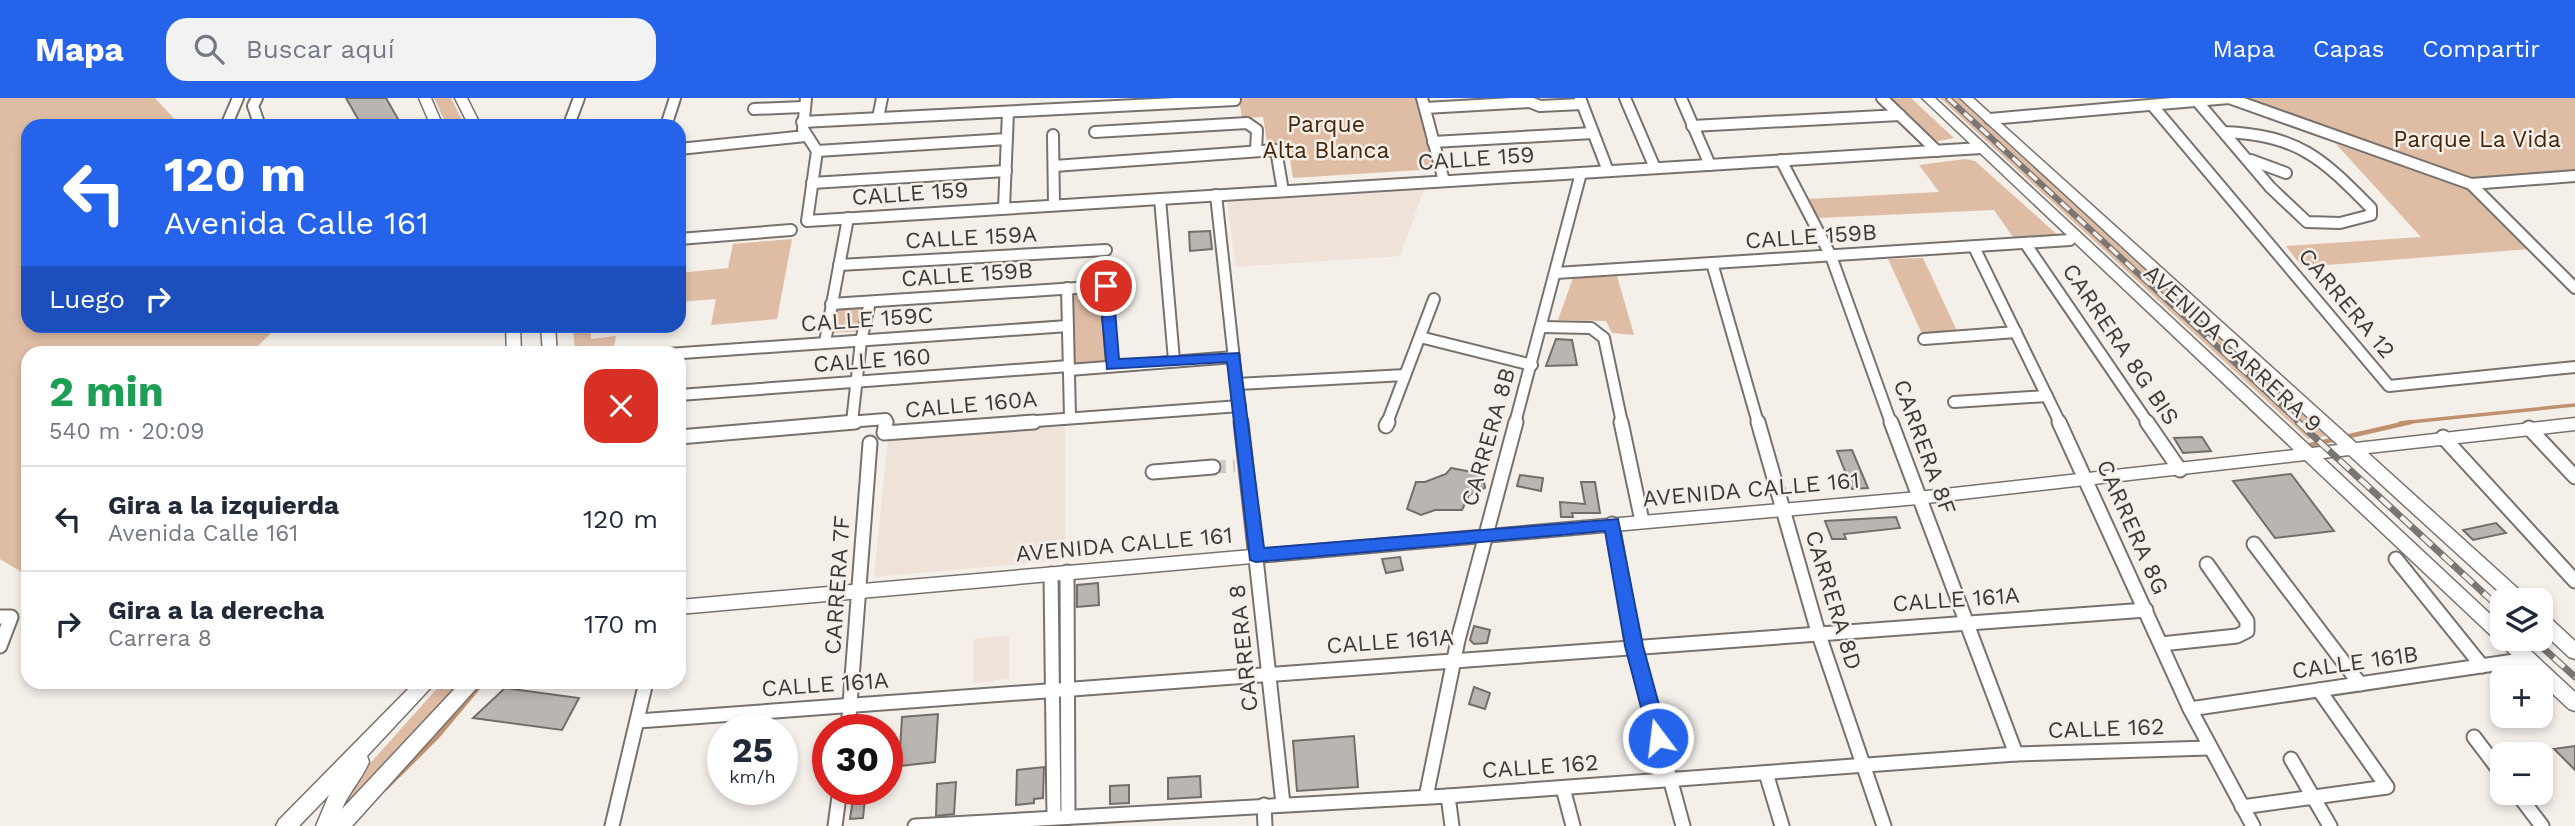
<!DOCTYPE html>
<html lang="es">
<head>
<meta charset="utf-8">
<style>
	:root { --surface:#fff; --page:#f2f2f3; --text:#1f2937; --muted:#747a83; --line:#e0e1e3; --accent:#2563eb }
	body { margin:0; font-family:"Work Sans",sans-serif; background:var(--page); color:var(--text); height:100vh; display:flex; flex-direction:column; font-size:26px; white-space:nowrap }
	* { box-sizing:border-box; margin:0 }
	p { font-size:23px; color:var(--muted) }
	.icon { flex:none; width:38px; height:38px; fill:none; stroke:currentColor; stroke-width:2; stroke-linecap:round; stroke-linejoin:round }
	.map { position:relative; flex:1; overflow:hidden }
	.drawer { position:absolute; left:21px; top:248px; width:665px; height:343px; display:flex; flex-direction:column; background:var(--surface); border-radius:21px; box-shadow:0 4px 10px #0003 }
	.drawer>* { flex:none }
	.top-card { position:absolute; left:21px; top:21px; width:665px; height:214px; border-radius:21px; box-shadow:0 4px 10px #0003; background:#2563eb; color:#fff; overflow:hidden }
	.tools { position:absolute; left:2490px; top:490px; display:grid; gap:14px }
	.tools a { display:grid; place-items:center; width:63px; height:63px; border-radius:14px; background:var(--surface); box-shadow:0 4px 10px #0003; font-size:35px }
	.speed { position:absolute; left:707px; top:616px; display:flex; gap:14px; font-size:35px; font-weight:700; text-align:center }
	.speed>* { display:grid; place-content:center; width:91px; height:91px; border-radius:50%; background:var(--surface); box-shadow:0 4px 10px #0003; line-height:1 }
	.speed small { font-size:18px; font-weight:400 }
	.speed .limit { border:10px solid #d22; background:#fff; color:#111 }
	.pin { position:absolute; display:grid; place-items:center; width:60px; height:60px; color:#fff; margin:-30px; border:4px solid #fff; border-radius:50%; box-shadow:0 2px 7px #0007 }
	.me { position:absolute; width:77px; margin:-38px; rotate:345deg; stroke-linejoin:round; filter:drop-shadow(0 0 5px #0008) }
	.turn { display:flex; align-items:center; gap:24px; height:147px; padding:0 28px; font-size:32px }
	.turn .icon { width:91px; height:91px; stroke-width:2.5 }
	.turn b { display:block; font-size:49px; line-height:60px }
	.then { display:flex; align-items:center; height:66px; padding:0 28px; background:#0003; gap:14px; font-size:26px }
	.round { display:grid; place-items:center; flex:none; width:74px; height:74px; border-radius:21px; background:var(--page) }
	.summary { display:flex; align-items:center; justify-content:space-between; height:119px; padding:0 28px }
	h1 { font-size:42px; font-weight:700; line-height:52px; color:#1e9e55 }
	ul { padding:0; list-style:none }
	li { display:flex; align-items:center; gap:21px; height:105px; padding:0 28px; border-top:2px solid var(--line) }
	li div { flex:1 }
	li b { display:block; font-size:26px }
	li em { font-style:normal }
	header { display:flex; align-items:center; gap:42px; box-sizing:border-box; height:98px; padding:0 35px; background:var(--accent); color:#fff }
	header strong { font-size:33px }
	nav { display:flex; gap:38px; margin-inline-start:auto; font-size:24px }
	.search { width:490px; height:63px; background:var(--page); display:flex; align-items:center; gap:18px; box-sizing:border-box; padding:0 24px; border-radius:21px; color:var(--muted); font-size:26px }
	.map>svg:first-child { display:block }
	.built { fill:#efe3d9 }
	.green { fill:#dfbda5 }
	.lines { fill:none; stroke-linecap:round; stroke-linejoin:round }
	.stream-far1 { stroke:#c0916f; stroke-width:3.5 }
	.stream { stroke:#c0916f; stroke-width:4.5 }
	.building { fill:#bbb5b1; stroke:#746e6a; stroke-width:2 }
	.minor-tunnel { stroke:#d0cbc7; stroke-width:13; stroke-dasharray:13 7; stroke-linecap:butt }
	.minor-far1-casing { stroke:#78726e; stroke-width:14 }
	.minor-casing { stroke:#78726e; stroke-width:17 }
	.major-casing { stroke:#78726e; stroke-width:3 }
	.minor-far1 { stroke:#fff; stroke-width:10 }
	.minor { stroke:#fff; stroke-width:13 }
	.major { fill:#fff; fill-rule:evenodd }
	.rail-far1-casing { stroke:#797673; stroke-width:6 }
	.rail-casing { stroke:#797673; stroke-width:7 }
	.rail-far1 { stroke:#f5efea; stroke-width:3.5; stroke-dasharray:11; stroke-linecap:butt }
	.rail { stroke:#f5efea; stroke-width:4.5; stroke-dasharray:14; stroke-linecap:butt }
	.route { fill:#2563eb; stroke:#184099; stroke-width:2 }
	.labels { text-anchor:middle; stroke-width:5; stroke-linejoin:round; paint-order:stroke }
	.park-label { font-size:23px; fill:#46260b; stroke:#f5efea }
	.street-label { font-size:23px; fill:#3d3b39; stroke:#f5efea }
</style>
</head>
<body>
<header>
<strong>Mapa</strong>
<div class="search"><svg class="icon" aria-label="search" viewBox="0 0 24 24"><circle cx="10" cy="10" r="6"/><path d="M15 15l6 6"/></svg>Buscar aquí</div>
<nav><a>Mapa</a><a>Capas</a><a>Compartir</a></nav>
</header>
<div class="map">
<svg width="2575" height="728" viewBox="0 0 2575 728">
	<rect width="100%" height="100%" fill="#f5efea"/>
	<g class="built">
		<path d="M1424,92L1400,158L1236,169L1227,104Z"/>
		<path d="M1065,328V462L874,479L888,341Z"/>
		<path d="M1009,537V581L973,585L974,541Z"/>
	</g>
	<g class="green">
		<path d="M0,0H155L181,28H28V228H278L251,255L28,256V478L0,461Z"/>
		<path d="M434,0H451L465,28H447Z"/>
		<path d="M1239,0H1418L1436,71L1293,80L1288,49L1268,50L1263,19L1242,20Z"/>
		<path d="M1888,0H1911L1954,40L1934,44Z"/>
		<path d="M1940,0H1958L2326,338L2308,341Z"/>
		<path d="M2244,0H2575V74L2473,82Z"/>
		<path d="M2336,46L2467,90L2530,151L2302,169L2286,148L2421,139Z"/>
		<path d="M1965,61L1975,63L2060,139L2015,142L1994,112L1818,120L1807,101L1939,94L1919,67Z"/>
		<path d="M792,141L777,221L711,227L716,201L679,204V175L728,170L733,146Z"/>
		<path d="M1923,160L1958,235L1922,236L1888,161Z"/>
		<path d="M1617,178L1634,237L1612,235L1606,223L1558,222L1573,180Z"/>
		<path d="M1104,192L1110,264L1074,267L1072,195Z"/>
		<path d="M867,206L864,233L829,235L832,209Z"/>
		<path d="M573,228H590L591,241L616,238L613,254L575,255Z"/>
		<path d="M442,585H461L343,710L366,670Z"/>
	</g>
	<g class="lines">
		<path class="stream-far1" d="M2400,325L2575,307"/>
		<g class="stream">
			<path d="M2306,348L2411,324"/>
			<path d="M386,690L437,639L483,584"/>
		</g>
	</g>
	<g class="building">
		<path d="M346,0H386L402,28H362Z"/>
		<path d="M1210,133L1212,151L1190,153L1189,134Z"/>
		<path d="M1556,241L1572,242L1577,267L1546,268Z"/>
		<path d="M2202,339L2211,353L2183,355L2174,340Z"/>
		<path d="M1852,352L1868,390L1852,391L1837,353Z"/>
		<path d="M1451,370L1483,376L1485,390L1469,397L1462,412H1435L1421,417L1407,411L1416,384H1425L1446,376Z"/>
		<path d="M2291,376L2334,433L2275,440L2233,383Z"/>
		<path d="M1520,377L1543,380L1541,393L1517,388Z"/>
		<path d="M1581,384H1595L1600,415H1572L1573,419H1561L1560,404L1585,406Z"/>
		<path d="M1896,419L1900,430L1844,436L1846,441H1832L1825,423Z"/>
		<path d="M2496,425L2506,435L2473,442L2463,432Z"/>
		<path d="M1400,459L1403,472L1386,475L1382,461Z"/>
		<path d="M1098,485L1099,507L1077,509V487Z"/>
		<path d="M1474,528L1490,532L1487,545L1474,546L1470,542Z"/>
		<path d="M1474,589L1490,595L1485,611L1469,606Z"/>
		<path d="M505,590L579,600L562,632L473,620Z"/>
		<path d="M938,616L935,664L899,668L902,619Z"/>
		<path d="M1354,638L1358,689L1297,693L1293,643Z"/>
		<path d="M2575,648V672L2554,651Z"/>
		<path d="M1044,669L1043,700L1034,701V705L1016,707L1017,672Z"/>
		<path d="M1200,678L1201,699L1168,701V680Z"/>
		<path d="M956,684L954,716L936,718L937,686Z"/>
		<path d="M1129,687V705L1110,706V688Z"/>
		<path d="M865,700L863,720L850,721L853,701Z"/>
	</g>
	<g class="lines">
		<path class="minor-tunnel" d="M1213,369L1235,368"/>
		<g class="minor-far1-casing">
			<g id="minor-far1">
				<path d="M257,0L253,8L260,28"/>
				<path d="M806,0L803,31L817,53L807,123L1981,50"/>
				<path d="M1422,0L1444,83"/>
				<path d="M1580,0L1608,73"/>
				<path d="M1625,0L1655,70"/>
				<path d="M1681,0L1710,67"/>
				<path d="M1882,0L1937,53"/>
				<path d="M2197,3L2270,89L2307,124L2340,125L2371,117V110C2322,60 2298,37 2224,34"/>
				<path d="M2152,7L2389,288L2575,269"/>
				<path d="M1425,10L1530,4L1540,8L1582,6"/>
				<path d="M754,11L803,9"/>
				<path d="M878,20L882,0"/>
				<path d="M1990,21L2229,0L2471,86L2575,78"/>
				<path d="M570,24L579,0"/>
				<path d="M802,24L1235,2"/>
				<path d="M226,28L238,0"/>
				<path d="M666,28L675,0"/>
				<path d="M1692,28L1900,17"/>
				<path d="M1095,34L1247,25L1257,32L1256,53"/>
				<path d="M1053,37L1054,107"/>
				<path d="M1433,44L1593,35"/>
				<path d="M679,51L806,38"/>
				<path d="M817,53L1007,41"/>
				<path d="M1781,62L1831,158L1891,325"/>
				<path d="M2251,62L2286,75"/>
				<path d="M1054,68L1276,52L1283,93"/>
				<path d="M812,85L1006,73"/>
				<path d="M2471,86L2575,190"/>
				<path d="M1216,97L1241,325"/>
				<path d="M1160,101L1174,262"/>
				<path d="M1004,110L1008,14"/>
				<path d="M679,141L791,132"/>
				<path d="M2025,145L2148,325"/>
				<path d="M1974,149L2060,325"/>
				<path d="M1712,165L1758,325"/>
				<path d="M839,167L1106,152"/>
				<path d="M1556,175L2070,142"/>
				<path d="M1067,190L1070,319"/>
				<path d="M831,206L1106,188L1112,267"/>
				<path d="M1542,229L1591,230L1604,240L1622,325"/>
				<path d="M1420,239L1532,267"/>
				<path d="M1924,241L2016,234"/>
				<path d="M825,244L848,120"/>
				<path d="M668,256L1068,228"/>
				<path d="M1069,272L1234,259"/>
				<path d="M1237,286L1405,277"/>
				<path d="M679,297L1069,268"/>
				<path d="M1954,304L2047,298"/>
				<path d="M852,324L861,243L870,204"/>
				<path d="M835,325L886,321L885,325"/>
				<path d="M1010,325L1240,308"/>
				<path d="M1387,325L1434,201"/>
				<path d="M1515,325L1581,75"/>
			</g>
		</g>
		<g class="minor-casing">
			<g id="minor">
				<path d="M886,324L884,335L1034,324"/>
				<path d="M1241,324L1283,706"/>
				<path d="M1621,324L1642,423"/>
				<path d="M1758,324L1818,534L1884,728"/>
				<path d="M1891,324L2016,656"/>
				<path d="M2059,324L2190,611L2253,728"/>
				<path d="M2147,324L2180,372"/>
				<path d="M1386,328L1388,324"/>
				<path d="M2529,330L2575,379"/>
				<path d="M679,339L855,324"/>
				<path d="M2443,339L2575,483"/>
				<path d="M1153,374L1213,369"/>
				<path d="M1612,426L1634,548L1683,728"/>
				<path d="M2254,446L2360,586"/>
				<path d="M2396,461L2482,568"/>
				<path d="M1067,474L1068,719"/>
				<path d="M1051,476L1054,719"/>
				<path d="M0,519H11L0,548"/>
				<path d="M2161,546L2237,538L2247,533V523L2207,466"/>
				<path d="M2190,611L2528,561"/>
				<path d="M638,623L2146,512"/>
				<path d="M848,632L870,345"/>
				<path d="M2474,639L2502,676"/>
				<path d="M2291,661L2330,728"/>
				<path d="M1766,675L1782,728"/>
				<path d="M1563,690L1573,728"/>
				<path d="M2517,695L2542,728"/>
				<path d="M1448,698L1452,728"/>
				<path d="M1426,699L1458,542L1516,324"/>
				<path d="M1264,707L1265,728"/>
				<path d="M2242,709L2387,689L2319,592"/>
				<path d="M612,728L646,584"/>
				<path d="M835,728L840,691"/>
				<path d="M915,728L1448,698L2016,656L2209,650"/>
			</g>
		</g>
		<g class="major-casing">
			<g id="major">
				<path d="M419,0H431L443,28H431Z"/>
				<path d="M455,0H467L481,28H469Z"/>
				<path d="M1922,0H1935L2312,350L2338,347L1960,0H1973L2356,345L2575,320V332L2368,355L2525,497L2527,502H2508L2349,357L2323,360L2502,527V541H2518L2575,594V613L2569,611L2541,585V579H2535L2305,362L1918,406L679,516V502L1918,394L2294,352Z"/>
				<path d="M506,228H520L521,256H507Z"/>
				<path d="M541,228H555L557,256H543Z"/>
				<path d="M2541,515L2547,517L2575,543V561L2569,559L2541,533Z"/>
				<path d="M415,584H436L367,658L369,664C362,681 349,694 342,711L461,584H482L352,728H316L329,697L299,728H276L279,722Z"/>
			</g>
		</g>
		<use href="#minor-far1" class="minor-far1"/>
		<use href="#minor" class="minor"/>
		<use href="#major" class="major"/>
		<g class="rail-far1-casing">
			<path id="rail-far1" d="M1948,0L2300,325"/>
		</g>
		<g class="rail-casing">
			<g id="rail">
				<path d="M2298,324L2502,512"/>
				<path d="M2533,541L2575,579"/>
			</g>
		</g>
		<use href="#rail-far1" class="rail-far1"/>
		<use href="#rail" class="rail"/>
	</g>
	<path class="route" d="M1106,183L1113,188L1119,261L1239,255L1264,450L1618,421L1643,548L1668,640L1665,646H1652L1649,640L1625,548L1605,433L1256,464L1250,462L1227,264L1107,271L1099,188Z"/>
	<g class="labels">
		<g class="park-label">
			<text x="1326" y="34">Parque<tspan x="1326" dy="26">Alta Blanca</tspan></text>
			<text x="2477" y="49">Parque La Vida</text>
		</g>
		<g class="street-label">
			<text transform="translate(1476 60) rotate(-4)" y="8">CALLE 159</text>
			<text transform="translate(910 95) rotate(-4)" y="8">CALLE 159</text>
			<text transform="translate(1811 138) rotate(-4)" y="8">CALLE 159B</text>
			<text transform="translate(971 139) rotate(-3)" y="8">CALLE 159A</text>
			<text transform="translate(967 176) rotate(-4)" y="8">CALLE 159B</text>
			<text transform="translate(2347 205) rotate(50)" y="8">CARRERA 12</text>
			<text transform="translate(867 221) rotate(-4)" y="8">CALLE 159C</text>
			<text transform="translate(2121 246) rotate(56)" y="8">CARRERA 8G BIS</text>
			<text transform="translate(2233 250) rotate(43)" y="8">AVENIDA CARRERA 9</text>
			<text transform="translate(872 262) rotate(-4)" y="8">CALLE 160</text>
			<text transform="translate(971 306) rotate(-5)" y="8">CALLE 160A</text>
			<text transform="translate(1488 339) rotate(-74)" y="8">CARRERA 8B</text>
			<text transform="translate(1925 349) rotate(70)" y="8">CARRERA 8F</text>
			<text transform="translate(1751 391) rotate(-5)" y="8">AVENIDA CALLE 161</text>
			<text transform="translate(2133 429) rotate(66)" y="8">CARRERA 8G</text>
			<text transform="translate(1124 446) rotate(-5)" y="8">AVENIDA CALLE 161</text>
			<text transform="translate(837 487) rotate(-86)" y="8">CARRERA 7F</text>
			<text transform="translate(1956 501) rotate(-4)" y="8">CALLE 161A</text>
			<text transform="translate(1834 502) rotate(73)" y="8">CARRERA 8D</text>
			<text transform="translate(1390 543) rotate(-4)" y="8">CALLE 161A</text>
			<text transform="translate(1243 550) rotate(-96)" y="8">CARRERA 8</text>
			<text transform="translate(2355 564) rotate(-8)" y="8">CALLE 161B</text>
			<text transform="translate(825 586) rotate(-4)" y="8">CALLE 161A</text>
			<text transform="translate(2106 630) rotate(-2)" y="8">CALLE 162</text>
			<text transform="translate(1540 668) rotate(-4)" y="8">CALLE 162</text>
		</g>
	</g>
</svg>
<div class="tools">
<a><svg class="icon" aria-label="layers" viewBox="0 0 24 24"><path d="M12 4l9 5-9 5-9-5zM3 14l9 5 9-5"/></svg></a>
<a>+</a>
<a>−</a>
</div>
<div class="speed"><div>25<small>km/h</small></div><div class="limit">30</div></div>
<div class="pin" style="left:1106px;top:188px;background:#d93025"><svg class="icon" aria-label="arrive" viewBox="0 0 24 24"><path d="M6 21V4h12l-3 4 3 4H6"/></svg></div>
<svg class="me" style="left:1658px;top:640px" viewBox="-20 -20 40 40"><circle r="17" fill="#2563eb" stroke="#fff" stroke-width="3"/><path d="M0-11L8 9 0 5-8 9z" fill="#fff"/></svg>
<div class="top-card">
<div class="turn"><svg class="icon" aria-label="left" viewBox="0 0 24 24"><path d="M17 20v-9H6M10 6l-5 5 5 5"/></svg><div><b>120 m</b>Avenida Calle 161</div></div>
<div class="then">Luego<svg class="icon" aria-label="right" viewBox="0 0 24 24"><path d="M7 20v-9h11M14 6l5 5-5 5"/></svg></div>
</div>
<section class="drawer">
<div class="summary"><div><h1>2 min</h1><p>540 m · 20:09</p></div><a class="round" style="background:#d93025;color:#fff"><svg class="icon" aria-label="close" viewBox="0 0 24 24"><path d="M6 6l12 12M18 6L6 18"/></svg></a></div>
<ul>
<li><svg class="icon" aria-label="left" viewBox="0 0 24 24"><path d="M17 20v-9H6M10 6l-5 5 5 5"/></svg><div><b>Gira a la izquierda</b><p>Avenida Calle 161</p></div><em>120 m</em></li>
<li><svg class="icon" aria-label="right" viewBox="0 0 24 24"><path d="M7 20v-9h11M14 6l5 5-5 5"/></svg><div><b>Gira a la derecha</b><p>Carrera 8</p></div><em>170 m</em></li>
</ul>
</section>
</div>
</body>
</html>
